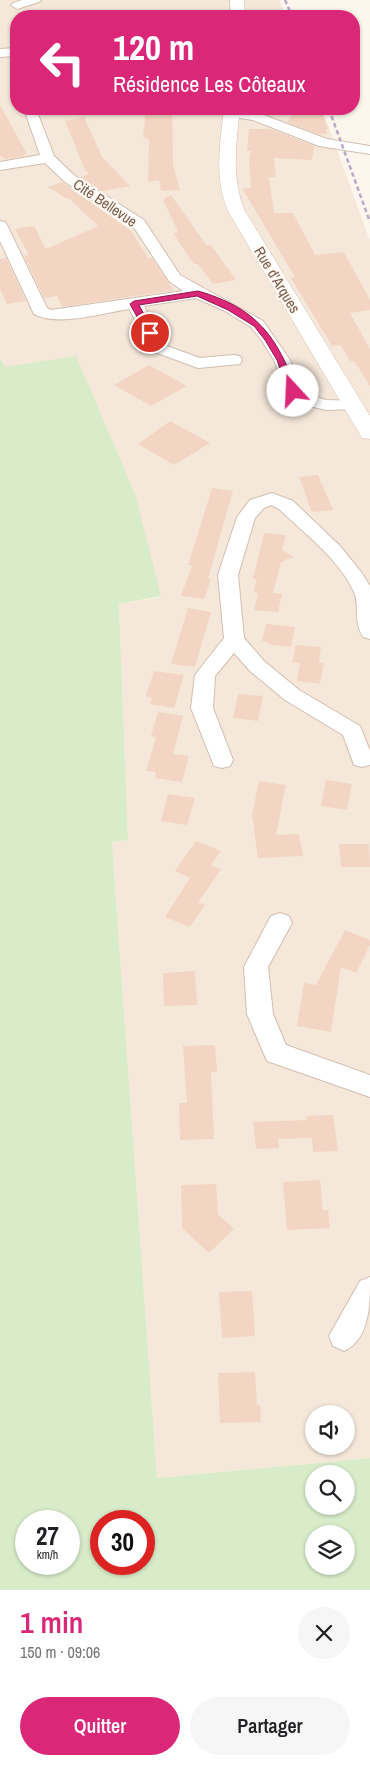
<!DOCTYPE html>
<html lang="fr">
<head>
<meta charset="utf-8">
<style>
	:root { --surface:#fff; --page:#f6f6f6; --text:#202124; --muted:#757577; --accent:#db2777 }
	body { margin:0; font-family:"Archivo Narrow",sans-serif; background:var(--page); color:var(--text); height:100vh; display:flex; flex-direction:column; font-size:19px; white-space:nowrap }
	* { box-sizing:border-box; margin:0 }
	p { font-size:16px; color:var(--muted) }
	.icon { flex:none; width:28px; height:28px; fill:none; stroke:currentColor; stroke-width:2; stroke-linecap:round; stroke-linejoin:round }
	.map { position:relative; height:1590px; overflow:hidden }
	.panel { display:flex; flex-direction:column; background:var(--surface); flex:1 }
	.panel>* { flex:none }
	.top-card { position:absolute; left:10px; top:10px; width:350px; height:105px; border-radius:20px; box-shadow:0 1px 4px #0004; background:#db2777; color:#fff; overflow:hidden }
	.tools { position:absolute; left:305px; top:1405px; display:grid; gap:10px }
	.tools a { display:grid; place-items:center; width:50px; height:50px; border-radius:50%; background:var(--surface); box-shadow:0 1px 4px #0004; font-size:25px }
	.speed { position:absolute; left:15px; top:1510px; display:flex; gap:10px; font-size:25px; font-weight:700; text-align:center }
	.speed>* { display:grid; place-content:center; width:65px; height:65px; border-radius:50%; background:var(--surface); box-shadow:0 1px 4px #0004; line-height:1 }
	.speed small { font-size:12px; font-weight:400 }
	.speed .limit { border:8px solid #d22; background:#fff; color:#111 }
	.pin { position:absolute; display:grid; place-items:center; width:42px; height:42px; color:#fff; margin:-21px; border:2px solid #fff; border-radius:50%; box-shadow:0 1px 5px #0007 }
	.me { position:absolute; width:55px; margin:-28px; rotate:340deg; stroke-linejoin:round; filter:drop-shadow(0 0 4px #0008) }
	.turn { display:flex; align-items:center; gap:18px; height:105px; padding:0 20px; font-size:22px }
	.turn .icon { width:65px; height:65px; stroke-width:2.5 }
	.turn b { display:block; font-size:35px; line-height:42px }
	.round { display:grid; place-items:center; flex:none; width:52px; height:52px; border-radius:26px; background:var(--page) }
	.summary { display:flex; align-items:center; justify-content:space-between; height:85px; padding:0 20px }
	h1 { font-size:30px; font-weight:600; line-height:38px; color:var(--accent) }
	.button { display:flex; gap:10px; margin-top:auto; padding:10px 20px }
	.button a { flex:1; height:58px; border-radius:30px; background:var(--accent); color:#fff; font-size:20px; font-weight:600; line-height:58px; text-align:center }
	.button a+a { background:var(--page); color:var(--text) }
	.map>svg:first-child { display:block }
	.residential { fill:#f5e8da; fill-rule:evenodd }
	.green { fill:#d8ecc9; fill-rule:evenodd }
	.building { fill:#f3d5c3 }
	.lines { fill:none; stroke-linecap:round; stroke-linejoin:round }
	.minor-casing { stroke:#d1beb0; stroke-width:2 }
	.secondary-casing { stroke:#d6c0b0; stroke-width:1 }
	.minor { fill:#fff; fill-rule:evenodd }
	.secondary { fill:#fff; fill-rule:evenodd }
	.rail { stroke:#b9a8c9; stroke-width:2.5; stroke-dasharray:4.5 3; stroke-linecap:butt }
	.route { fill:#db2777; stroke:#8e194d }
	.labels { text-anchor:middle; stroke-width:4.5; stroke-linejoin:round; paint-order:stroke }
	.far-street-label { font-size:15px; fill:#7a5c4d; stroke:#fffaf3 }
</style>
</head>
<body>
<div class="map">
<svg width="370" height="1590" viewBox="0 0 370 1590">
	<rect width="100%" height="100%" fill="#fdf6ec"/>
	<path class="residential" d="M0,0H279L286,16H16V109H322L370,241V1458L157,1478L112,842L128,840L119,604L160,597L5,367L0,357ZM314,1414H346V1446H314Z"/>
	<path class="green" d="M76,356L135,494L161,596L119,604L128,840L112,842L157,1478L370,1458V1590H0V357L5,367ZM314,1474H346V1506H314ZM26,1521H69V1564H26ZM101,1521H144V1564H101ZM314,1534H346V1566H314Z"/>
	<g class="building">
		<path d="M0,105L27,154H24L25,156L5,159L0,156Z"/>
		<path d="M146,109H172L173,164L180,190L161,191L159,180L148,182L149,139L143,137Z"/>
		<path d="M296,109L322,113L328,129H326L327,134H318L287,122Z"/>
		<path d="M84,117L102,157L130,186L102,191L80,177L89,174L85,170L65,121Z"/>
		<path d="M249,129H271L314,146L312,160L274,158L276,177H269L274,213H293L315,255L344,252L353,269L370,300V310L350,313L370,349V386L354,361H350L341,345L332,346L291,278L295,277L242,188H251L249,160L251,151H247Z"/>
		<path d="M62,182L131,231L148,258H152L174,290L62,307L57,296L44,298L24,256L29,255L15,229L34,226L46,249L98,226L69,198L67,199L48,187Z"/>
		<path d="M171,195L207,246L211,245L236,280L213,284L198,264H194L173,233L178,232L163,200Z"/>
		<path d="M6,258L26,301L7,304L0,288V259Z"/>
		<path d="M149,365L187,386L151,406L114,385Z"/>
		<path d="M170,421L210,443L174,465L138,444Z"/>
		<path d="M318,475L333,510L312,512L299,477Z"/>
		<path d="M212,488L233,491L208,579H211L204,599L181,596L192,565H188Z"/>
		<path d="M264,533L286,535L282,550L294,557L281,562L273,593L282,594L278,612L254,610L258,593L253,592L257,579H253Z"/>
		<path d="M188,608L211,612L195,667L171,664Z"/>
		<path d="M266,624L295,627L291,647L267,644L268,642L262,641Z"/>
		<path d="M296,645L321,647L319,662L324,663L320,684L297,681L300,663L292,662Z"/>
		<path d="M154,671L184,675L174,708L150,704L152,698L147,697L146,695Z"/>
		<path d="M238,694L263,696L258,721L233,718Z"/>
		<path d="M158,712L183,716L173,754L189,756L182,782L155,778L156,772L146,771L156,737L151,736Z"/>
		<path d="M326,780L352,784L347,810L321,806Z"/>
		<path d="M259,781L286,785L276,835L299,834L303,856L258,858L252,815Z"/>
		<path d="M168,794L195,798L187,825L161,821Z"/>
		<path d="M196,841L221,851L211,865L221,869L198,903L205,905L190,927L165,917L190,878L175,871Z"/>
		<path d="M339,844H369L370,867H341Z"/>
		<path d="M345,930L370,940V945L356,973L341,967L331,1032L297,1026L304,983L316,985Z"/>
		<path d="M195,971L197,1005L164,1006L163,973Z"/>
		<path d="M215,1045L217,1072H211L214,1139L180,1140L179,1103H187L183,1046Z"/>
		<path d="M333,1115L338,1151L313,1152L312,1138L278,1139L279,1148L256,1149L253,1122L307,1120L306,1116Z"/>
		<path d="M320,1180L323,1210H328L330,1228L287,1230L283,1182Z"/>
		<path d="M216,1184L218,1214L234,1229L209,1253L182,1228L181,1185Z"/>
		<path d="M252,1291L255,1336L222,1338L219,1292Z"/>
		<path d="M255,1372L257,1405H260L261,1422L220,1423L218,1373Z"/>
	</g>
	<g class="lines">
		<g class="minor-casing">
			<g id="minor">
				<path d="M22,0H41L39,2L17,9L11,5L13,3Z"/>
				<path d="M16,48V56L0,57V49Z"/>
				<path d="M24,109H36L54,156L75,176L144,220L180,275L263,321L290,360L301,388L313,396L326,400L359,401L362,405L359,409L326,410L301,404L287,395L274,360L262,341L251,327L225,311L196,298L144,306L164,345L200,358L234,355L240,356L242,360L240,364L198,368L152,351L129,309C102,313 59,327 34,314L0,241V221L5,222L7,225L47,308L51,310L183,291L169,281L133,226L65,182L45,163L0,170V162L40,155Z"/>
				<path d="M232,109L261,114L327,139L370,146V154L319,146L253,120L227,116L225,113L227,110Z"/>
				<path d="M272,493L293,501L340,546L361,572L370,586V639L363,637C353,621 360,605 354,592C339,559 305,534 279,509L271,505L264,508L255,518L238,575L244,638L264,661L299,690L360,726L370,751V765L362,767L354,765L343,735L285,700L250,671L234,653L215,676L213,708L233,760L230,766L222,768L214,766L191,708L195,675L224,638L218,575L237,517L250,500Z"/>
				<path d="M280,913L289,916L292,923L268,967L273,1014L286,1045L370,1075V1097L267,1061L247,1014L244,967L271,916Z"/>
				<path d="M370,1277C370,1304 370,1339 344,1351L333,1346L329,1336L360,1281Z"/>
			</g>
		</g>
		<g class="secondary-casing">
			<g id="secondary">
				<path d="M230,0H244L245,16H231Z"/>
				<path d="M224,109H240C236,143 231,179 245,211L370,416V439L362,438L359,433L228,211C214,178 220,143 224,109Z"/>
			</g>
		</g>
		<use href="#minor" class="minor"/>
		<use href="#secondary" class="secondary"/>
		<g class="rail">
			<path d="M285,0L292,16"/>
			<path d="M329,109L370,222"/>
		</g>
	</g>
	<path class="route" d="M198,291C257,308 277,336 297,391L296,393L288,391L277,360L265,340L254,326L228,310L197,296L139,305L154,333L150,336L146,333L130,304L134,301Z"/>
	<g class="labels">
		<g class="far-street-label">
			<text transform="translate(105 203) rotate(34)" y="5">Cité Bellevue</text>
			<text transform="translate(277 280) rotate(59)" y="5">Rue d'Arques</text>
		</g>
	</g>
</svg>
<div class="tools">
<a><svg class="icon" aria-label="sound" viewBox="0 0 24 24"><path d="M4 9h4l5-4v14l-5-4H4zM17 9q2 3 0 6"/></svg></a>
<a><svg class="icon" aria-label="search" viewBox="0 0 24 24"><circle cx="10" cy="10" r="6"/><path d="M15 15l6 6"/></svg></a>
<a><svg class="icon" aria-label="layers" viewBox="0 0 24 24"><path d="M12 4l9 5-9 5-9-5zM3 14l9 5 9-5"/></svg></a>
</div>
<div class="speed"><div>27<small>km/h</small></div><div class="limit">30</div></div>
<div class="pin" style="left:150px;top:333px;background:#d93025"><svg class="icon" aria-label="arrive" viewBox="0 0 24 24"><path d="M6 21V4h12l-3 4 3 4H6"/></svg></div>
<svg class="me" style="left:293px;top:391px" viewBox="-20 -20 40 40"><circle r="19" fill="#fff"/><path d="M0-13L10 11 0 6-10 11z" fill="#db2777"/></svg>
<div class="top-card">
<div class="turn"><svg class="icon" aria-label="left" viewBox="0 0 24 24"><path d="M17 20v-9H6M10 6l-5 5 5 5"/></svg><div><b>120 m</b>Résidence Les Côteaux</div></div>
</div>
</div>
<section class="panel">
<div class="summary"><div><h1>1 min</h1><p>150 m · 09:06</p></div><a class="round"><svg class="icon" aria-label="close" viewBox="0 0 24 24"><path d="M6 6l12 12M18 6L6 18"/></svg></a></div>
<div class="button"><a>Quitter</a><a>Partager</a></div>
</section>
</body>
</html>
